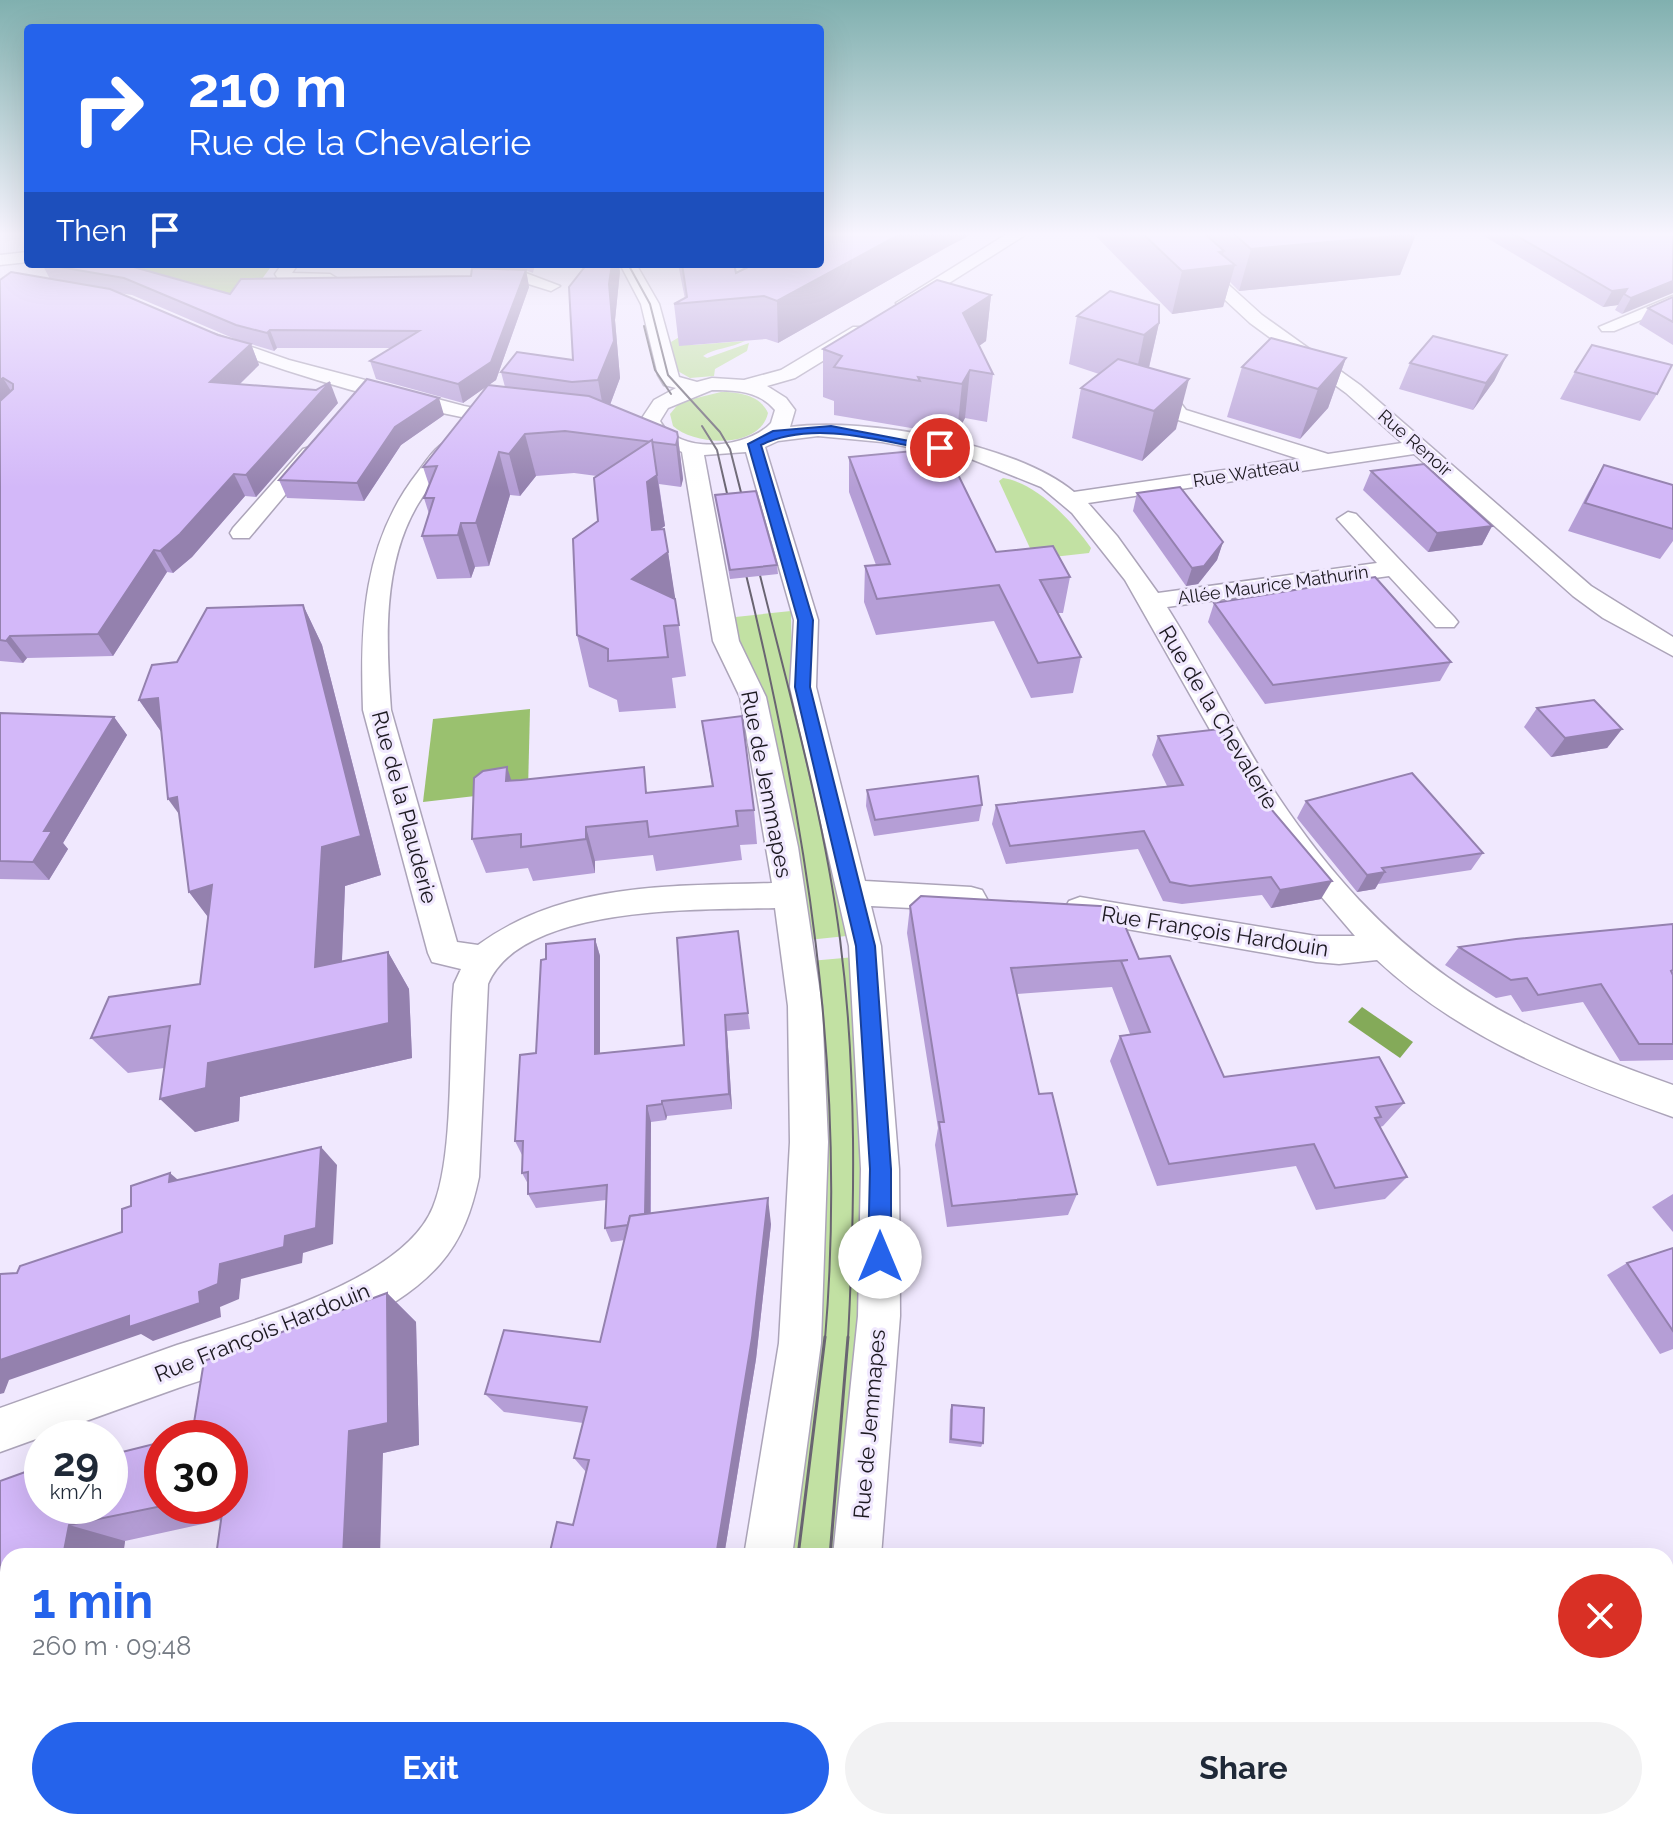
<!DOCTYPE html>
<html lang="en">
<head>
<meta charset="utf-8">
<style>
	:root { --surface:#fff; --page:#f2f2f3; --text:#1f2937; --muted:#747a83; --accent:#2563eb }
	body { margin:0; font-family:Raleway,sans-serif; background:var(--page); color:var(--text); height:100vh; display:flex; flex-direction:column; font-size:30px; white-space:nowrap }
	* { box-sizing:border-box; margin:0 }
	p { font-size:26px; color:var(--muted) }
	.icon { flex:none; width:44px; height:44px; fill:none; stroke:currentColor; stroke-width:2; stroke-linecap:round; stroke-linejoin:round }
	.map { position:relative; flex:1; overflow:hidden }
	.panel { position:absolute; left:0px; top:1548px; width:1674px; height:282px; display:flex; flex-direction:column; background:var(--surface); border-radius:24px 24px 0 0; box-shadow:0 8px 32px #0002 }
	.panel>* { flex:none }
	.banner { position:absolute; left:24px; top:24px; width:800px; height:244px; border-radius:8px; box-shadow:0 8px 32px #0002; background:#2563eb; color:#fff; overflow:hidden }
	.speed { position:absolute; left:24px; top:1420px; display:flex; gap:16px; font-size:40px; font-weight:700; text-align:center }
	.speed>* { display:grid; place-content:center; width:104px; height:104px; border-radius:50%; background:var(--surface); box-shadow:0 8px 32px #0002; line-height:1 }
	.speed small { font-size:20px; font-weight:400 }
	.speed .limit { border:12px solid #d22; background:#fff; color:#111 }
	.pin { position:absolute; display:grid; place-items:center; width:68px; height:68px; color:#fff; margin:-34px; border:4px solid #fff; border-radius:50%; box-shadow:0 2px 8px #0007 }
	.me { position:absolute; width:88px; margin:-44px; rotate:0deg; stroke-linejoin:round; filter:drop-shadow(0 0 6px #0008) }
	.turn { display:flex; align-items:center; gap:28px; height:168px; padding:0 32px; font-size:36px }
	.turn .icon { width:104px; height:104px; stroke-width:2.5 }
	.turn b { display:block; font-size:56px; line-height:68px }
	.then { display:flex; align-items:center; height:76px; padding:0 32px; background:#0003; gap:16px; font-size:30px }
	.round { display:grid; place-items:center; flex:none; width:84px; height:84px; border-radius:42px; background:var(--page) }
	.head { display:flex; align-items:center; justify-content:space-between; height:136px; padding:0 32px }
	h1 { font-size:48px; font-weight:700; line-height:60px; color:var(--accent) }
	.button { display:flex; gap:16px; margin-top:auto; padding:16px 32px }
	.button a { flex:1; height:92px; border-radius:48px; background:var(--accent); color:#fff; font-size:32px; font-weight:700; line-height:92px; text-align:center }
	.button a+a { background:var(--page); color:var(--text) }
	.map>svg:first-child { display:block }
	.green { fill:#c2e1a3 }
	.forest { fill:#9ac16f }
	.water { fill:#84aa59 }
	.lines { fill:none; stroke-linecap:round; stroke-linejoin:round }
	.minor-casing { stroke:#aca4b9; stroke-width:3 }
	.minor { fill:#fff; fill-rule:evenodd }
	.tram-far1 { stroke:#696471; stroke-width:2 }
	.tram { stroke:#696471; stroke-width:3 }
	.wall { fill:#b59ed6; fill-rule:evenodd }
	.shaded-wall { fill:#9481ae }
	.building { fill:#d3b8f9; stroke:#9481ae; stroke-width:2 }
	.route { fill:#2563eb; stroke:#184099; stroke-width:2 }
	.labels { text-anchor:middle; stroke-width:6; stroke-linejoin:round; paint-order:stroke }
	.far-street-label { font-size:18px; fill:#1c1920; stroke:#f0e8fe }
	.street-label { font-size:22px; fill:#1c1920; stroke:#f0e8fe }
</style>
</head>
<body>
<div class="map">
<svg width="1673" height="1829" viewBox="0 0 1673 1829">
	<rect width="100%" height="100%" fill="#f0e8fe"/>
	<g class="green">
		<path d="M681,336L693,345L745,341C731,348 715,348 703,356L707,358L749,343L747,351L715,369L714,376L690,378L676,370L671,342Z"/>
		<path d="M721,392C739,392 760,395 768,413C760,449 695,446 673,426L670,414L680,402Z"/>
		<path d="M1003,478C1037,483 1072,521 1091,548L1089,553L1035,559L999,481Z"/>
		<path d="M791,611L792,676L856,935L808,940L726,618Z"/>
		<path d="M855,957L866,1263L845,1556H784L810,961Z"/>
	</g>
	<g class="forest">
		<path d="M91,264H273L253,291L224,312Z"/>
		<path d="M530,709L528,790L423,802L433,719Z"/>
	</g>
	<path class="water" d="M1362,1007L1413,1042L1400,1058L1348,1022Z"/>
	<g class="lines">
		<g class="minor-casing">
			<g id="minor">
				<path d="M1010,232H1030L911,307H899L896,303Z"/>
				<path d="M1152,232H1170L1262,315L1360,385L1591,586L1673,637V656L1603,618L1573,596L1414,454L1088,503L1117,536L1158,593L1377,563L1337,519L1348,512L1356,514L1454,617L1458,622L1454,627H1436L1389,576L1167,607C1206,668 1237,735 1277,795C1385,957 1492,1022 1673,1085V1117C1566,1079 1462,1039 1377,960L1339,964L1316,962L1069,919L1064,910L1069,901L1080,897L1316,936H1355L1302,874L1255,809L1125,580L1072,513L1041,487L971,459L882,442L818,436L778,441L765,447L818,620L816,687L865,881L971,887L982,890L987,899L982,908L971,911L871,906L881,946L899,1169L900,1316L881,1556H833L858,1316L861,1169L849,946L790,687L794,620L746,452L704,455L739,641L766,697L798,847L822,1006L828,1142L821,1343L792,1556H744L779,1343L790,1142L788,1006L775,908C702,910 522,904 488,984L479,1177C472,1210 462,1239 440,1264C381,1331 260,1360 178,1388C118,1409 59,1431 0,1452V1408C59,1387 118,1366 177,1345C247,1322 403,1282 433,1207C455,1154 448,1045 454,984L461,969L432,962L428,953L363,710C360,624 363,542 418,472C427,460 438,442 453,439L463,445C449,465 431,482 418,504C382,564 386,642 391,710L457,942L478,945C564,882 671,886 772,883L740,697L713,641L682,452L648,435L640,421L654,400L676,388L664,385L658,375L641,304L620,264H636L659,304L679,377L697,382L712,378L744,380L781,370L853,327H865V335L795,378L767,386L786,398L795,410L790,427C865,417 1016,443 1074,492L1299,459L1172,418L1159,401L1169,395L1176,397L1186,410L1328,454L1402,443L1346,393L1250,323ZM712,390C736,390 759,391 775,410L771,423C748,448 679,456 660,421L668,408Z"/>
				<path d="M28,252V262L0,265V255Z"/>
				<path d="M282,264H298L292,273L330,274L338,279L330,284L280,282L275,274Z"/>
				<path d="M484,272H523L560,286L551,291L522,282L478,281V273Z"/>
				<path d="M1673,296V307L1614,331H1602L1599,327Z"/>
				<path d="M214,334L289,360L464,406L515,416L518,420L508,426C406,408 304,379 208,343V335Z"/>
				<path d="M310,447L317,449L321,453L317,457L249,538H233L230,533L233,528L303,449Z"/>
				<path d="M685,1822H739L737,1829H683Z"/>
				<rect x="807" y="1822" width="54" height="7"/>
			</g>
		</g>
		<use href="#minor" class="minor"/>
		<g class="tram-far1">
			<path d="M628,264L650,304L668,375L720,432L730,449L746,512"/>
			<path d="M644,326L655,370L671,394"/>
			<path d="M702,426L717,450L732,515"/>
			<path d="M741,554C805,812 848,1072 825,1339"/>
			<path d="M755,555C786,682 823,809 840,939C857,1072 855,1205 848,1339"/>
		</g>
		<g class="tram">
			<path d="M798,1556L825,1337"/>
			<path d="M830,1556L848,1337"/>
			<path d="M756,1829L757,1822"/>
			<path d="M791,1829L792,1822"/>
		</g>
	</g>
	<g class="wall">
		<path d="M820,232H976L949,246L778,343L766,339L679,346L674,304L685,299L678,264H734L736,273Z"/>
		<path d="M1092,232H1415L1416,234L1400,275L1239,291L1230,282L1223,307L1172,314Z"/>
		<path d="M1477,232H1673L1622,314L1615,310L1618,305L1603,307Z"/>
		<path d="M42,264L230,294L471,276L476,269L475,264H535L533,273L523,269H492L526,270L529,287L496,380L489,385L505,387L501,372L573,360L620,271L615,320L620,378L610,405L678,437L683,479L681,487L659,484L665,526L659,530L668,552L686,676L672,678L676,708L619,712L617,700L589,687L577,635L598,521L597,476L574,473L536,476L520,496L510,495L489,566L475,567L471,578L437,579L422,536L429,514L424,498L429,485L423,467L487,386L463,403L376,379L370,361L391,348H277L274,351L251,344L259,365L239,385L338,403L256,497L245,496L192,557L173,573L167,572L113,656L27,658L23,663L0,661V280L50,279ZM119,293L132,295L242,342L218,335Z"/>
		<path d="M991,295L986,341L979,346L993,374L987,422L965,418L957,433L917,426V429L834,415V401L823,397V349Z"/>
		<path d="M1673,297V345L1639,324L1648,308Z"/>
		<path d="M1077,316L1159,323L1149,368L1176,429L1142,461L1072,438L1081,388L1099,374L1069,364Z"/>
		<path d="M1507,355L1494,381L1473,410L1399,389L1410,363Z"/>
		<path d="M1346,358L1328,408L1300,439L1227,417L1242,367Z"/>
		<path d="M1575,372L1657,394L1640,421L1560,399Z"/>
		<path d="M444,415L401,445L364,501L287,498L279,480Z"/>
		<path d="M849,457L996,552L1070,577L1063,613H1057L1081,657L1073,693L1031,698L994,621L876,635L864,602L865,566L876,565L849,492Z"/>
		<path d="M1604,465L1673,485V541L1660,559L1568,531L1588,493Z"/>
		<path d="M1371,471L1492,526L1482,545L1428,552L1363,490Z"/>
		<path d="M1137,493L1223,542L1217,560L1198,584L1186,586L1133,511Z"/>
		<path d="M715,495L777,565L778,574L730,579Z"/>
		<path d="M1214,603L1451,662L1440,681L1265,704L1208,622Z"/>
		<path d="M303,605L322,645L381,875L345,886L342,961L388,952L409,989L412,1058L240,1097L239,1121L195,1132L164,1068L128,1073L91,1038L200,984L208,917L189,892L179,814L162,733L139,700L177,662Z"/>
		<path d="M1537,708L1622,729L1607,748L1551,757L1524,727Z"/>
		<path d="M0,713L114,717L127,735L63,843L68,849L49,880L0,879Z"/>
		<path d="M702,721L754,810L757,844L740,845L742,860L656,871L653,855L595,861V873L533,881L528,868L486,873L472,839L511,781L649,792L712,786Z"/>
		<path d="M1158,736L1321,899L1271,908L1262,895L1182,904L1163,901L1138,849L1006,864L992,824L996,805L1167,786L1152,755Z"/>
		<path d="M867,790L982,805L979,821L874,836L866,806Z"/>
		<path d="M1306,801L1483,853L1471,870L1378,884L1375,889L1357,892L1297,818Z"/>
		<path d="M910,906L1139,959L1224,1077L1404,1103L1383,1126L1380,1127L1407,1177L1385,1199L1316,1210L1296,1166L1157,1186L1110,1061L1120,1036L1130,1034L1112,987L1017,994L1039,1094L1077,1194L1068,1215L947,1227L935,1145L938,1128L907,933Z"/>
		<path d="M1673,924V1060L1620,1061L1583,1002L1522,1012L1511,995L1496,998L1445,965L1459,947Z"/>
		<path d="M738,931L750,1029L727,1031L732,1109L667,1116L666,1120L651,1122V1214L771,1224L756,1359L724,1556H549L573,1525L586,1472L574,1458L583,1423L504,1412L485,1394L600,1342L625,1240L611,1242L605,1228L606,1200L536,1208L528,1194V1184L522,1173V1155L515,1141L536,1053L546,959L595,939L600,956V1053L684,1045Z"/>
		<path d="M1673,1194V1232L1652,1207Z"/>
		<path d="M1673,1248V1349L1660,1354L1607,1275L1627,1263Z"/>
		<path d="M387,1293L416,1322L419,1445L383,1453L221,1520L125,1541L123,1556H8V1822H119L118,1829H0V1481L162,1506H230V1438L192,1435Z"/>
		<path d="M952,1405L983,1443L981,1447L949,1443L950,1410Z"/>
	</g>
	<g class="shaded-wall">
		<path d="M904,232H976L949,246L778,343L777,301Z"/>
		<path d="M1416,234L1400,275L1239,291L1251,249Z"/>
		<path d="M1224,251L1220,266L1235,265L1223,307L1172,314L1182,271L1219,252Z"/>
		<path d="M612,264H619L620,271L615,320L620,378L605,418L598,380Z"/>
		<path d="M526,270L529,287L496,380L463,403L458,384Z"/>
		<path d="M1673,281V293L1622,314L1631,298Z"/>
		<path d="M1627,289L1618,305L1603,307L1612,291Z"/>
		<path d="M991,295L986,341L959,360L963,313Z"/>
		<path d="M1159,323L1148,371L1134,384L1144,335Z"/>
		<path d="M270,330L277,348L274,351L267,333Z"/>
		<path d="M251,344L259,365L220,403L210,382Z"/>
		<path d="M1507,355L1494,381L1473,410L1486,383Z"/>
		<path d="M1346,358L1328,408L1300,439L1318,389Z"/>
		<path d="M970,370L965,418L957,433L962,384Z"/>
		<path d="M3,378L16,399L0,407V380Z"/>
		<path d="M1189,379L1176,429L1142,461L1154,411Z"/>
		<path d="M330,382L338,403L256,497L246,475Z"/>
		<path d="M439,398L444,415L401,445L364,501L357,483L395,427Z"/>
		<path d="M525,434L536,476L520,496L509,454Z"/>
		<path d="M678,437L683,479L681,487L676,445Z"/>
		<path d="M499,452L510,495L489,566L476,523Z"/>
		<path d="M234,474L245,496L192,557L173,573L160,551Z"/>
		<path d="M657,475L665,526L654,533L668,552L676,603L632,579L652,530L647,482Z"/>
		<path d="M461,523L475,567L471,578L458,535Z"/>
		<path d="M1492,526L1482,545L1428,552L1437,533Z"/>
		<path d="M1223,542L1217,560L1198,584L1186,586L1192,568Z"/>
		<path d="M154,550L167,572L113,656L98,634Z"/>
		<path d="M303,605L322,645L381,875L345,886L340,1004L315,967Z"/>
		<path d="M10,636L27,658L23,663L6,641Z"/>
		<path d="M158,698L167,740L139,700Z"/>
		<path d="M114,717L127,735L63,843L68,849L49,880L33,862L44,831Z"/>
		<path d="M1622,729L1607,748L1551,757L1565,738Z"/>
		<path d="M507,767L518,801L506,781Z"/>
		<path d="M177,797L197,839L168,799Z"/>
		<path d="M586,827L595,861V873L586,839Z"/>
		<path d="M1385,872L1375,889L1357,892L1367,875Z"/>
		<path d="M1332,881L1321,899L1271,908L1280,890Z"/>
		<path d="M212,885L218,930L189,892Z"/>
		<path d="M595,939L600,956V1070L595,1054Z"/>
		<path d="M388,952L409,989L412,1058L240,1097L239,1121L195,1132L160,1099L208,1063Z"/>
		<path d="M725,1015L727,1031L732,1109L729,1094Z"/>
		<path d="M662,1101L667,1116L666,1120L662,1104Z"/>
		<path d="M647,1106L651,1122L650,1236L645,1222Z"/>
		<path d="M321,1147L337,1165L333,1244L303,1253L302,1263L241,1279L239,1299L220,1307L221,1317L153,1341L141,1334L9,1380L4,1393L0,1394V1360L199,1292L220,1264L285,1236Z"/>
		<path d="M170,1173L191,1191L169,1182Z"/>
		<path d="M768,1198L771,1224L756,1359L724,1556H716Z"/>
		<path d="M387,1293L416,1322L419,1445L383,1453L380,1556H343L349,1431Z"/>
		<path d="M69,1525L125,1541L123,1556H63Z"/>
		<path d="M55,1822H119L118,1829H54Z"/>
		<path d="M317,1822H397L396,1829H316Z"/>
		<path d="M658,1822H668L666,1829H656Z"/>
	</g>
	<g class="building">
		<path d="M820,232H904L777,301L764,296L674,304L687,297L682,264H734L736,273L754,264H820Z"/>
		<path d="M1141,232H1203L1224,251L1219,252L1235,265L1182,271Z"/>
		<path d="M1232,232H1415L1416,234L1251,249Z"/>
		<path d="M1510,232H1673V281L1631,298L1624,294L1627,289L1612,291Z"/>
		<path d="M42,264H123L230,294L241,279L471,276L472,268L526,270L491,362L458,384L370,361L419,331L270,330L267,333L236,325L124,278Z"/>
		<path d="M587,264H612L609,284L614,341L598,380L572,382L501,372L517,352L573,360L569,287Z"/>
		<path d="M11,272L110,289L218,335L251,344L210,382L316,390L330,382L246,475L234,474L180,534L160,551L154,550L98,634L10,636L6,641L0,640V401L13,389V384L3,378L0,380V280Z"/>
		<path d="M937,280L991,295L963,313L993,374L970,370L962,384L918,377L920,381L834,367L842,356L823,349Z"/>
		<path d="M1110,291L1159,305V323L1144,335L1077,316Z"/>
		<path d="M1673,297V322L1648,308Z"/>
		<path d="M1433,336L1507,355L1486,383L1410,363Z"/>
		<path d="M1271,338L1346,358L1318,389L1242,367Z"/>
		<path d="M1592,345L1672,365L1657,394L1575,372Z"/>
		<path d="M1118,359L1189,379L1154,411L1081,388Z"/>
		<path d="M367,379L439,398L395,427L357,483L279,480Z"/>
		<path d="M488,385L589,396L677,432L678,437L676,445L565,431L525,434L509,454L499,452L476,523H461L458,535L422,536L434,498H424L437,466L423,467Z"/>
		<path d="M652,440L657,475L647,482L652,530L664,529L668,552L632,579L675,599L679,625L664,626L668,657L608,661V649L577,635L573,539L598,521L594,478Z"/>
		<path d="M945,448L996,552L1053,546L1070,577L1040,580L1081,657L1038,663L999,585L877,599L865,566L890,564L849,457Z"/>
		<path d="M1424,464L1492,526L1437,533L1371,471Z"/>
		<path d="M1604,465L1673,485V529L1585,503Z"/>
		<path d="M1180,487L1223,542L1204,566L1192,568L1137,493Z"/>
		<path d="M756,491L777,565L730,570L715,495Z"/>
		<path d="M1375,577L1451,662L1273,685L1214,603Z"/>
		<path d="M303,605L361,836L322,847L315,967L388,952L389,1023L208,1063L206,1088L160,1099L170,1026L91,1038L109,997L200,984L212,885L189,892L177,797L168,799L158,698L139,700L152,665L177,662L207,608Z"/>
		<path d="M1594,700L1622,729L1565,738L1537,708Z"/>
		<path d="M0,713L114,717L44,831H52L33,862L0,861Z"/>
		<path d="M742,716L754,810L736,811L738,826L649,837L647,821L586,827V839L521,847V834L472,839L474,778L483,771L507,767L506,781L521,780L644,767L646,793L713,786L702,721Z"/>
		<path d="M1220,729L1271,809L1332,881L1280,890L1271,877L1190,886L1170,882L1144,831L1010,846L996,805L1183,785L1158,736Z"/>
		<path d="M1412,773L1483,853L1382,868L1385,872L1367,875L1306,801Z"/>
		<path d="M978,776L982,805L875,820L867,790Z"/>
		<path d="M921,896L1117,907L1139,959L1170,956L1224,1077L1379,1057L1404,1103L1376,1107L1381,1117L1375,1118L1407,1177L1335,1188L1314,1144L1169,1164L1120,1036L1150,1032L1121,961L1128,960L1011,968L1039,1094L1052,1093L1077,1194L952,1206L939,1122H944L910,906Z"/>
		<path d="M1673,924V970L1671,971L1673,975V1044H1639L1601,984L1538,995L1527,978L1511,980L1459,947L1516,939Z"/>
		<path d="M738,931L748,1013L725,1015L729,1094L662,1101V1104L647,1106L645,1214L630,1216L628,1225L605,1228L607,1185L528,1194V1172L522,1173L523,1141H515L520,1055L536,1053L541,960L546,959V944L595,939V1054L684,1045L677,938Z"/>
		<path d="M321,1147L316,1228L285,1236L284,1247L220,1264L218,1284L199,1292L200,1303L129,1327V1316L0,1360V1274L17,1273L20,1266L122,1232V1209L131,1206V1186L170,1173L169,1182Z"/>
		<path d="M768,1198L752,1338L716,1556H549L557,1522L573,1525L589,1460L574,1458L587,1407L485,1394L504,1330L600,1342L630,1216Z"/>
		<path d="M1673,1248V1331L1627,1263Z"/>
		<path d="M387,1293L388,1423L349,1431L343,1556H216L223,1506H230V1438H180L192,1435L204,1361Z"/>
		<path d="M952,1405L984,1408L983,1443L951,1439Z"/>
		<path d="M162,1442V1506L69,1525L63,1556H8V1823L55,1822L54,1829H0V1481L42,1466V1506H110V1455Z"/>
		<path d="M164,1822H317L316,1829H163Z"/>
		<path d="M356,1822H357L356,1829H327Z"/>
		<path d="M491,1822H658L656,1829H491Z"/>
	</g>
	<linearGradient id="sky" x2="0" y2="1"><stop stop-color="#80b0af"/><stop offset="0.48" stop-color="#f8f5ff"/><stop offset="1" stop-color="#f8f5ff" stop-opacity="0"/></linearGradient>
	<rect width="1673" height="488" fill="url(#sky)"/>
	<path class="route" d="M831,426L946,448L940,452C885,442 814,419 761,445L813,620L810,687L875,946L891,1169V1257L888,1265L880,1268L872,1265L868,1257L870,1169L856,946L795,687L798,620L748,444L773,431Z"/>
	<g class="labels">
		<g class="far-street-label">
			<text transform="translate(1415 443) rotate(41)" y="6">Rue Renoir</text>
			<text transform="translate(1246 473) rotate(-9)" y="6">Rue Watteau</text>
			<text transform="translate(1273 585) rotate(-8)" y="6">Allée Maurice Mathurin</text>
		</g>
		<g class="street-label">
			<text transform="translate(1219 717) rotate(59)" y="8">Rue de la Chevalerie</text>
			<text transform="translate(767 784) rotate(79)" y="8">Rue de Jemmapes</text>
			<text transform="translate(405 807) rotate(75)" y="8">Rue de la Plauderie</text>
			<text transform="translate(1215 931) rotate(9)" y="8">Rue François Hardouin</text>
			<text transform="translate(262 1332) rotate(-22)" y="8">Rue François Hardouin</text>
			<text transform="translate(869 1424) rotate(-85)" y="8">Rue de Jemmapes</text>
		</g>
	</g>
</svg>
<div class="speed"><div>29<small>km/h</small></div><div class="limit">30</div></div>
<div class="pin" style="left:940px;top:448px;background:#d93025"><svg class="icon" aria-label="arrive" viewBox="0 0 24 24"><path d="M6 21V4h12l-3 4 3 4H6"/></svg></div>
<svg class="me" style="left:880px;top:1257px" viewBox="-20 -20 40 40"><circle r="19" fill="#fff"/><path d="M0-13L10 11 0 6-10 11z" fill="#2563eb"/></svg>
<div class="banner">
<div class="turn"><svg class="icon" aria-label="right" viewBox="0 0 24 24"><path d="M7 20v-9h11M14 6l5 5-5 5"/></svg><div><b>210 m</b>Rue de la Chevalerie</div></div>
<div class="then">Then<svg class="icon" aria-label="arrive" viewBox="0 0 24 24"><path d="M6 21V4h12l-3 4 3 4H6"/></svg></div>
</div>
<section class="panel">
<div class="head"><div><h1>1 min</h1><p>260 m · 09:48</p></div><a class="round" style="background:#d93025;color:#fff"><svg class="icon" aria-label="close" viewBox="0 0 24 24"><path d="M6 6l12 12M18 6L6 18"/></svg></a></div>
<div class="button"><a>Exit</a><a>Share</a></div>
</section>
</div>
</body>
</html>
